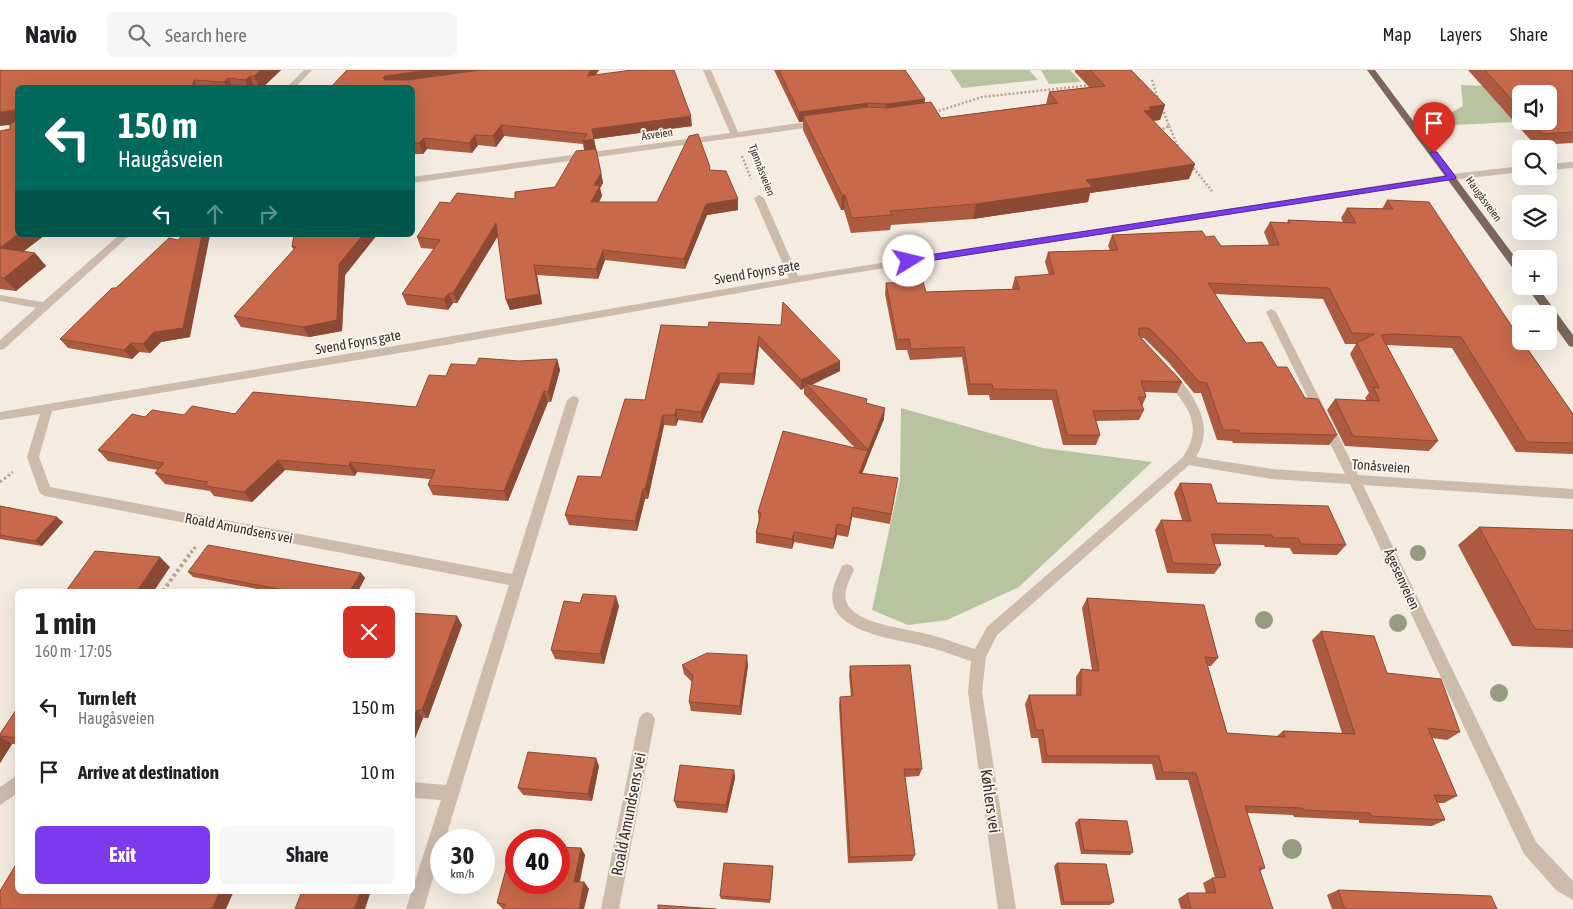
<!DOCTYPE html>
<html lang="en">
<head>
<meta charset="utf-8">
<style>
	:root { --surface:#fff; --page:#f6f6f6; --text:#202124; --muted:#757577; --line:#e0e0e0; --accent:#7c3aed }
	body { margin:0; font-family:"Asap Condensed",sans-serif; background:var(--page); color:var(--text); height:100vh; display:flex; flex-direction:column; font-size:19px; white-space:nowrap }
	* { box-sizing:border-box; margin:0 }
	p { font-size:16px; color:var(--muted) }
	.icon { flex:none; width:28px; height:28px; fill:none; stroke:currentColor; stroke-width:2; stroke-linecap:round; stroke-linejoin:round }
	.map { position:relative; flex:1; overflow:hidden }
	.drawer { position:absolute; left:15px; top:519px; width:400px; height:305px; display:flex; flex-direction:column; background:var(--surface); border-radius:8px; box-shadow:0 5px 20px #0002 }
	.drawer>* { flex:none }
	.top-card { position:absolute; left:15px; top:15px; width:400px; height:152px; border-radius:8px; box-shadow:0 5px 20px #0002; background:#00695c; color:#fff; overflow:hidden }
	.fabs { position:absolute; left:1512px; top:15px; display:grid; gap:10px }
	.fabs a { display:grid; place-items:center; width:45px; height:45px; border-radius:8px; background:var(--surface); box-shadow:0 5px 20px #0002; font-size:25px }
	.speed { position:absolute; left:430px; top:759px; display:flex; gap:10px; font-size:25px; font-weight:700; text-align:center }
	.speed>* { display:grid; place-content:center; width:65px; height:65px; border-radius:50%; background:var(--surface); box-shadow:0 5px 20px #0002; line-height:1 }
	.speed small { font-size:12px; font-weight:400 }
	.speed .limit { border:8px solid #d22; background:#fff; color:#111 }
	.pin { position:absolute; display:grid; place-items:center; width:42px; height:42px; color:#fff; margin:-51px -21px; border-radius:50% 50% 50% 0; rotate:-45deg; box-shadow:0 0 5px #0007 }
	.pin .icon { rotate:45deg }
	.me { position:absolute; width:55px; margin:-28px; rotate:81deg; stroke-linejoin:round; filter:drop-shadow(0 0 4px #0008) }
	.turn { display:flex; align-items:center; gap:18px; height:105px; padding:0 20px; font-size:22px }
	.turn .icon { width:65px; height:65px; stroke-width:2.5 }
	.turn b { display:block; font-size:35px; line-height:42px }
	.lanes { display:flex; align-items:center; height:48px; padding:0 20px; background:#0003; justify-content:center; gap:25px; direction:ltr }
	.lanes .off { opacity:.35 }
	.round { display:grid; place-items:center; flex:none; width:52px; height:52px; border-radius:8px; background:var(--page) }
	.head { display:flex; align-items:center; justify-content:space-between; height:85px; padding:0 20px }
	h1 { font-size:30px; font-weight:700; line-height:38px }
	.button { display:flex; gap:10px; margin-top:auto; padding:10px 20px }
	.button a { flex:1; height:58px; border-radius:8px; background:var(--accent); color:#fff; font-size:20px; font-weight:700; line-height:58px; text-align:center }
	.button a+a { background:var(--page); color:var(--text) }
	ul { padding:0; list-style:none }
	li { display:flex; align-items:center; gap:15px; height:65px; padding:0 20px }
	li div { flex:1 }
	li b { display:block; font-size:19px }
	li em { font-style:normal }
	header { display:flex; align-items:center; gap:30px; box-sizing:border-box; height:70px; padding:0 25px; background:var(--surface); border-bottom:1px solid var(--line) }
	header strong { font-size:24px }
	nav { display:flex; gap:28px; margin-inline-start:auto; font-size:18px }
	.search { width:350px; height:45px; background:var(--page); display:flex; align-items:center; gap:12px; box-sizing:border-box; padding:0 18px; border-radius:8px; color:var(--muted); font-size:19px }
	.map>svg:first-child { display:block }
	.green { fill:#b8c4a0 }
	.lines { fill:none; stroke-linecap:round; stroke-linejoin:round }
	.path-far2 { stroke:#b9a596; stroke-width:2.5; stroke-dasharray:2 2; stroke-linecap:butt }
	.path-far1 { stroke:#b9a596; stroke-width:3; stroke-dasharray:2.5 2.5; stroke-linecap:butt }
	.path { stroke:#b9a596; stroke-width:4; stroke-dasharray:3 3; stroke-linecap:butt }
	.minor { fill:#cdbbac; fill-rule:evenodd }
	.major { fill:#7d675c; fill-rule:evenodd }
	.tree { fill:#969b7f }
	.wall { fill:#ac5a40; fill-rule:evenodd }
	.shaded-wall { fill:#8c4a34 }
	.building { fill:#c8694b; stroke:#8c4a34 }
	.route { fill:#7c3aed; stroke:#51269a }
	.labels { text-anchor:middle; stroke-width:4; stroke-linejoin:round; paint-order:stroke }
	.far-street-label { font-size:11px; fill:#3b302b; stroke:#fbf5ee }
	.street-label { font-size:14px; fill:#3b302b; stroke:#fbf5ee }
	.near-street-label { font-size:16px; fill:#3b302b; stroke:#fbf5ee }
</style>
</head>
<body>
<header>
<strong>Navio</strong>
<div class="search"><svg class="icon" aria-label="search" viewBox="0 0 24 24"><circle cx="10" cy="10" r="6"/><path d="M15 15l6 6"/></svg>Search here</div>
<nav><a>Map</a><a>Layers</a><a>Share</a></nav>
</header>
<div class="map">
<svg width="1573" height="839" viewBox="0 0 1573 839">
	<rect width="100%" height="100%" fill="#f4ebe1"/>
	<g class="green">
		<path d="M950,0H1029L1038,10L962,18Z"/>
		<path d="M1041,0H1070L1081,12L1049,14Z"/>
		<path d="M1461,15L1512,17L1521,51L1565,73L1544,76L1514,52L1454,55L1445,46L1463,36Z"/>
		<path d="M901,338L1043,378L1152,392L1019,517L947,550L908,555L872,540L900,410Z"/>
	</g>
	<g class="lines">
		<g class="path-far2">
			<path d="M1152,10L1159,32"/>
			<path d="M935,42L982,27L1091,15"/>
			<path d="M1169,56L1179,79"/>
			<path d="M1159,61L1169,56L1162,37"/>
			<path d="M742,86L751,109"/>
			<path d="M1191,95L1212,121"/>
		</g>
		<g class="path-far1">
			<path d="M0,412L13,402"/>
			<path d="M191,483L197,475"/>
		</g>
		<path class="path" d="M163,521L192,481"/>
		<g class="minor">
			<path d="M304,0H312L295,18H286Z"/>
			<path d="M703,0H711L738,62L819,50L823,53L819,56L412,113V107L730,63Z"/>
			<path d="M1573,92V98L1549,100V94Z"/>
			<path d="M1521,96V102L1452,110L834,206L412,281L52,341L39,387L50,417L512,504L567,330L573,326L577,327L579,330L445,770H441V781L424,839H406L441,730L412,728V712L446,715L509,515L45,426L41,424L39,421L27,387L40,344L0,350V342L412,273L789,208L754,128L759,125L764,128L798,206L1452,104Z"/>
			<path d="M119,165H130L4,279L0,280V270L36,238L0,231V225L43,232Z"/>
			<path d="M1271,239L1276,242L1358,405L1573,419V429L1363,415L1536,772L1573,811V830L1556,820L1524,784L1350,414L1272,409L1189,395L997,565L986,587L982,622L1016,839H998L968,622L971,591C958,587 944,581 931,578C904,570 840,565 833,533C830,521 837,507 842,496L847,494L852,496L854,500C850,509 842,523 847,533C856,555 911,559 931,565C946,569 961,575 975,579L987,557L1183,387C1207,350 1182,334 1163,304L1169,300L1173,301C1194,326 1216,355 1196,387L1272,399L1345,404L1266,242Z"/>
			<path d="M647,642L652,644L655,649L619,839H601L639,649L642,644Z"/>
			<path d="M18,705V723L0,735V717Z"/>
		</g>
		<g class="major">
			<path d="M1367,0H1375L1521,195V205L1517,204Z"/>
			<path d="M1526,216H1537L1573,265V277L1569,276L1549,248V244H1546Z"/>
		</g>
	</g>
	<g class="tree">
		<circle cx="1418" cy="483" r="8"/>
		<circle cx="1264" cy="550" r="9"/>
		<circle cx="1398" cy="553" r="9"/>
		<circle cx="1499" cy="623" r="9"/>
		<circle cx="1292" cy="779" r="10"/>
	</g>
	<g class="wall">
		<path d="M0,0H281L262,18H18V165H45L24,181L35,183L46,196L16,221L0,219V61L10,59V55Z"/>
		<path d="M774,0H905L925,33L941,48L1046,34L1049,22L1089,17L1075,2V0H1131L1165,35L1160,50L1153,51L1195,94L1189,109L1090,123L1088,132L973,149L891,155L890,160L851,163L844,140H841L803,60V52H799Z"/>
		<path d="M1468,0H1573V73L1535,75ZM1521,24L1549,51H1521Z"/>
		<path d="M596,5L692,56L594,69L603,113L600,118L602,126L599,132H657L710,97V100L738,129V140L707,145L685,199L605,190L598,209L537,205L542,234L510,240L506,230L498,166L457,233H453L448,240L407,235L402,224L434,179L421,178L417,167L450,133L515,129L555,117L584,80L583,74L504,66L496,77L478,75L472,83L427,79L423,84H412V18Z"/>
		<path d="M1387,130L1511,256L1573,344V384L1516,382L1452,278L1386,275L1438,371L1429,381L1345,376L1327,340L1335,329L1367,331L1365,328L1369,323L1350,284L1356,274H1345L1323,229L1215,224L1246,273L1277,297L1305,328L1337,365L1329,375L1233,373L1232,371L1217,370L1201,323H1194L1169,293L1144,268H1141L1182,312L1177,323L1145,322L1146,327L1142,336L1144,340L1139,350L1096,351L1100,365L1096,375H1063L1052,330H990L989,325H968L962,287L910,290L907,280H896L885,224L886,213L926,222L1013,219L1012,218L1015,207L1049,205L1045,192L1048,182L1110,180L1108,176L1112,165L1206,167L1221,176L1269,175L1264,162L1270,152L1287,153L1288,150L1343,152L1341,148L1347,138L1382,139Z"/>
		<path d="M294,165H377L345,205L342,261L309,267L241,257L234,246L294,180L292,177Z"/>
		<path d="M781,255L840,301L812,315L867,334L884,349L862,403L898,408L890,454L852,447L848,467L837,465L833,479L794,472L792,479L756,473V463L759,453L758,442L855,378L804,324V318L801,320L759,276L754,315L720,313L702,353L678,350L676,356L664,355L648,429H645L637,461L569,455L565,445L601,407L645,330L708,257Z"/>
		<path d="M190,267L161,272L150,283L139,282L132,289L68,278L60,269Z"/>
		<path d="M557,289L560,300L551,332H548L508,431L433,425L428,415L430,409L357,402L355,406L285,400L252,432L214,426L210,421L165,414L155,403L158,400L108,391L98,380L145,347L416,337L446,306L476,295L519,291Z"/>
		<path d="M1180,413L1217,433L1346,475L1337,485L1293,484L1290,478L1265,477L1264,475L1214,474L1221,495L1214,504L1167,503L1155,460L1161,450H1182L1174,423Z"/>
		<path d="M0,436L63,452L42,476L0,469Z"/>
		<path d="M1479,457L1573,460V578L1512,576L1458,475Z"/>
		<path d="M188,502L361,503L365,508L358,521H268L193,507Z"/>
		<path d="M1087,528L1218,588L1211,596H1208L1227,663L1276,667L1283,661L1342,663L1312,570L1321,561L1387,603L1460,662L1447,670L1432,668L1457,726L1444,733H1437L1445,750L1432,756L1359,753V750L1294,747L1293,745L1247,743L1265,798L1260,801L1273,839H1181L1178,829L1187,823H1206L1203,813L1212,808H1215L1188,710H1156L1152,694L1042,693L1038,668H1031L1025,634L1029,625H1076V607L1081,599L1092,600L1082,538Z"/>
		<path d="M619,536L604,594L555,589L551,580Z"/>
		<path d="M412,543L462,555L428,648H423L412,676Z"/>
		<path d="M682,595H748L741,645L691,641L689,632L692,612L684,604Z"/>
		<path d="M850,596L922,699L919,706L905,707L915,785L912,791L848,793L839,635L840,627H851L849,605Z"/>
		<path d="M18,637V674H12L0,693V664Z"/>
		<path d="M599,696L592,731L523,725L518,718Z"/>
		<path d="M734,700L735,708L727,743L677,738L674,731Z"/>
		<path d="M1079,749L1133,782L1130,785L1081,784L1075,753Z"/>
		<path d="M581,778L585,785L580,812H584L589,819L503,839L497,833Z"/>
		<path d="M1057,793L1114,832L1110,835H1061L1054,796Z"/>
		<path d="M773,800L770,833L721,829L720,826Z"/>
		<path d="M1338,820L1497,839H1332L1327,825Z"/>
	</g>
	<g class="shaded-wall">
		<path d="M261,0H281L262,18H260L254,6Z"/>
		<path d="M427,0H498L389,16L383,8L385,6Z"/>
		<path d="M591,0H599L589,16L587,6Z"/>
		<path d="M250,6L255,18H248L245,10Z"/>
		<path d="M228,8L233,18H227L224,12Z"/>
		<path d="M194,10L198,18H192Z"/>
		<path d="M925,29L924,39L885,44L886,34Z"/>
		<path d="M868,33L867,43L803,46V52H799V42Z"/>
		<path d="M1165,35L1160,50L1147,51L1144,41L1149,37Z"/>
		<path d="M18,40V54L0,56V42Z"/>
		<path d="M691,46L692,56L594,69L596,80L585,81L583,71L592,59Z"/>
		<path d="M501,55L504,66L496,77L493,66Z"/>
		<path d="M475,65L478,75L472,83L469,73Z"/>
		<path d="M424,68L427,79L423,84L419,73Z"/>
		<path d="M1195,94L1189,109L1090,123L1088,132L973,149L976,134L1086,110Z"/>
		<path d="M601,103L603,113L600,118L602,126L593,143L591,132L594,115Z"/>
		<path d="M842,125H845L844,140H841Z"/>
		<path d="M738,129V140L707,145L685,199L684,189L706,134Z"/>
		<path d="M496,153L499,164L457,233L453,223Z"/>
		<path d="M18,165H45L11,191L0,178Z"/>
		<path d="M202,165H210L190,267L161,272L150,283L143,274Z"/>
		<path d="M363,165H377L345,205L342,261L309,267L303,257L339,194Z"/>
		<path d="M603,180L605,190L598,209L596,199Z"/>
		<path d="M35,183L46,196L16,221L4,208Z"/>
		<path d="M534,195L537,205L542,234L510,240L506,230Z"/>
		<path d="M449,223L453,233L448,240L444,229Z"/>
		<path d="M759,266V276L754,315L753,304Z"/>
		<path d="M131,273L139,282L132,289L124,280Z"/>
		<path d="M557,289L560,300L551,332L548,322Z"/>
		<path d="M840,291V301L808,316L805,313L804,318L801,320V310Z"/>
		<path d="M719,303L720,313L702,353L701,342Z"/>
		<path d="M544,321L548,332L508,431L504,421Z"/>
		<path d="M885,338L884,349L867,391L868,380Z"/>
		<path d="M676,339L678,350L676,356L675,345Z"/>
		<path d="M663,345L664,355L648,429L645,419Z"/>
		<path d="M868,381L867,392L858,414L859,403Z"/>
		<path d="M278,390L285,400L252,432L244,422Z"/>
		<path d="M350,392L357,402L355,406L349,396Z"/>
		<path d="M643,419L645,429L637,461L635,451Z"/>
		<path d="M853,437L852,447L848,467L849,457Z"/>
		<path d="M57,447L63,452L42,476L35,471Z"/>
		<path d="M837,454V465L833,479L834,469Z"/>
		<path d="M794,462V472L792,479V469Z"/>
		<path d="M160,487L170,497L154,521H137Z"/>
		<path d="M361,503L365,508L358,521H350Z"/>
		<path d="M616,526L619,536L604,594L600,584Z"/>
		<path d="M457,546L462,555L428,648L422,640Z"/>
		<path d="M747,585L748,595L741,645L740,636Z"/>
		<path d="M417,640L423,648L412,676V652Z"/>
		<path d="M0,667L12,674L0,693Z"/>
		<path d="M596,688L599,696L592,731L588,724Z"/>
		<path d="M734,700L735,708L727,743L726,735Z"/>
		<path d="M581,778L585,785L578,818L574,812Z"/>
		<path d="M584,812L589,819L584,839H579Z"/>
		<path d="M220,821H234L226,839H212Z"/>
		<path d="M361,821H371L365,839H354Z"/>
	</g>
	<g class="building">
		<path d="M0,0H261L254,6H250L245,10L228,8L224,12L194,10L192,18H18V40L0,42Z"/>
		<path d="M347,0H427L385,6L383,8L385,10H408L480,0H591L587,6L632,0H674L691,46L592,59L594,69L583,71L587,64L501,55L493,66L475,65L469,73L424,68L419,73H412V18H330Z"/>
		<path d="M779,0H905L925,29L886,34L868,33L799,42Z"/>
		<path d="M1090,0H1131L1165,35L1149,37L1151,40L1144,41L1195,94L1086,110L1092,117L976,134L890,141L892,145L852,148L845,125H842L803,46L868,37L887,38L931,32L941,48L1058,33L1049,22L1105,16Z"/>
		<path d="M1485,0H1573V62L1543,64L1531,51H1549V24H1521V40Z"/>
		<path d="M18,49V164L0,178V61L10,59V54Z"/>
		<path d="M698,64L710,97L709,100L726,101L738,129L706,134L684,189L603,180L596,199L534,195L539,224L506,230L496,153L453,223H449L444,229L402,224L440,170L417,167L440,132L450,133L457,123L515,129V122L555,117L576,81L596,79L601,103L594,115L600,116L591,132H657L689,66Z"/>
		<path d="M1387,130L1429,132L1521,270V271H1522L1573,344V373L1527,372L1461,267L1393,264L1381,265L1438,371L1353,366L1335,329L1380,331L1373,317L1379,318L1357,273L1375,264L1352,263L1329,218L1208,213L1246,273L1262,272L1277,297H1287L1305,328L1318,329L1337,365L1240,363L1239,360H1223L1207,313L1199,312L1174,283L1149,258H1139V266L1182,312L1141,311L1146,327H1138L1144,340L1093,341L1100,365H1067L1056,320L993,319L992,314H970L964,277L911,279L909,269L897,270L886,213L923,212L926,222L1020,219L1015,207L1054,204L1048,182L1118,180L1112,165L1202,161L1206,167L1214,166L1221,176L1279,175L1270,152L1290,153L1288,150L1356,153L1347,138L1393,139Z"/>
		<path d="M183,165H202L183,258L154,262L143,274L131,273L124,280L60,269L112,218H116L169,168L178,170Z"/>
		<path d="M294,165H363L339,194L337,250L303,257L234,246L296,177H292Z"/>
		<path d="M0,178L35,183L4,208L0,207Z"/>
		<path d="M783,232L840,291L801,310L759,266L753,304L719,303L701,342L676,339L675,345H663L645,419H643L635,451L565,445L578,406L601,407L625,329L645,330L661,255L708,257L709,252L781,255Z"/>
		<path d="M479,288L519,291L557,289L548,322L544,321L504,421L428,415L435,400L350,392L349,396L278,390L244,422L205,416L208,412L155,403L164,393L98,380L132,344L145,347L152,340L184,345L192,336L235,344L253,322L416,337L429,305L446,306L451,294L476,295Z"/>
		<path d="M805,313L867,329L866,333L885,338L868,380Z"/>
		<path d="M783,361L868,381L859,403L898,408L891,444L853,437L849,457L837,454L834,469L794,462L792,469L756,463L761,443L758,442Z"/>
		<path d="M1180,413L1211,414L1217,433L1328,436L1346,475L1301,474L1298,468H1273L1272,465L1211,464L1221,495L1173,493L1161,450L1191,451Z"/>
		<path d="M0,436L57,447L35,471L0,465Z"/>
		<path d="M1479,457L1573,460V561L1535,559Z"/>
		<path d="M208,475L361,503L350,521H290L188,502Z"/>
		<path d="M95,481L160,487L137,521H66Z"/>
		<path d="M583,524L616,526L600,584L551,580L564,531L580,533Z"/>
		<path d="M1087,528L1204,535L1218,588L1205,587L1227,663L1285,667L1283,661L1355,664L1321,561L1374,566L1387,603L1441,609L1460,662L1428,658L1457,726L1434,725L1445,750L1371,746L1370,743L1304,740L1303,738L1245,736L1265,798H1259L1273,839H1191L1187,823H1216L1212,808L1226,807L1196,703L1163,702L1159,686H1047L1043,660H1036L1029,625H1081V599L1099,601Z"/>
		<path d="M412,543L457,546L422,640H417L412,652Z"/>
		<path d="M707,583L747,585L740,636L689,632L693,605L682,595Z"/>
		<path d="M910,595L922,699H904L915,785L850,787L840,627L853,626L850,596Z"/>
		<path d="M18,637V668L0,666V664Z"/>
		<path d="M528,682L596,688L588,724L518,718Z"/>
		<path d="M680,695L734,700L726,735L674,731Z"/>
		<path d="M1079,749L1127,751L1133,782L1084,780Z"/>
		<path d="M513,773H516V812H559V777L581,778L574,812H584L579,839H503L505,834L497,833Z"/>
		<path d="M18,791V821H220L212,839H0V821Z"/>
		<path d="M724,793L773,796L770,830L720,826Z"/>
		<path d="M1057,793L1106,794L1114,832H1064Z"/>
		<path d="M1338,820L1491,826L1497,839H1345Z"/>
		<path d="M302,821H361L354,839H295Z"/>
		<path d="M658,835L716,839H658Z"/>
	</g>
	<path class="route" d="M1431,82H1437L1456,107L1455,109L909,194L905,191L909,188L1447,106L1430,83Z"/>
	<g class="labels">
		<g class="far-street-label">
			<text transform="translate(657 64) rotate(-8)" y="4">Åsveien</text>
			<text transform="translate(762 100) rotate(69)" y="4">Tjønnåsveien</text>
			<text transform="translate(1484 129) rotate(54)" y="4">Haugåsveien</text>
		</g>
		<g class="street-label">
			<text transform="translate(757 202) rotate(-10)" y="5">Svend Foyns gate</text>
			<text transform="translate(358 272) rotate(-10)" y="5">Svend Foyns gate</text>
			<text transform="translate(1381 396) rotate(4)" y="5">Tonåsveien</text>
			<text transform="translate(239 458) rotate(11)" y="5">Roald Amundsens vei</text>
			<text transform="translate(1402 509) rotate(65)" y="5">Ågesenveien</text>
		</g>
		<g class="near-street-label">
			<text transform="translate(991 731) rotate(82)" y="6">Køhlers vei</text>
			<text transform="translate(628 744) rotate(-79)" y="6">Roald Amundsens vei</text>
		</g>
	</g>
</svg>
<div class="fabs">
<a><svg class="icon" aria-label="sound" viewBox="0 0 24 24"><path d="M4 9h4l5-4v14l-5-4H4zM17 9q2 3 0 6"/></svg></a>
<a><svg class="icon" aria-label="search" viewBox="0 0 24 24"><circle cx="10" cy="10" r="6"/><path d="M15 15l6 6"/></svg></a>
<a><svg class="icon" aria-label="layers" viewBox="0 0 24 24"><path d="M12 4l9 5-9 5-9-5zM3 14l9 5 9-5"/></svg></a>
<a>+</a>
<a>−</a>
</div>
<div class="speed"><div>30<small>km/h</small></div><div class="limit">40</div></div>
<div class="pin" style="left:1434px;top:83px;background:#d93025"><svg class="icon" aria-label="arrive" viewBox="0 0 24 24"><path d="M6 21V4h12l-3 4 3 4H6"/></svg></div>
<svg class="me" style="left:909px;top:191px" viewBox="-20 -20 40 40"><circle r="19" fill="#fff"/><path d="M0-13L10 11 0 6-10 11z" fill="#7c3aed"/></svg>
<div class="top-card">
<div class="turn"><svg class="icon" aria-label="left" viewBox="0 0 24 24"><path d="M17 20v-9H6M10 6l-5 5 5 5"/></svg><div><b>150 m</b>Haugåsveien</div></div>
<div class="lanes"><svg class="icon" aria-label="left" viewBox="0 0 24 24"><path d="M17 20v-9H6M10 6l-5 5 5 5"/></svg><svg class="icon off" aria-label="ahead" viewBox="0 0 24 24"><path d="M12 20V5M6 11l6-6 6 6"/></svg><svg class="icon off" aria-label="right" viewBox="0 0 24 24"><path d="M7 20v-9h11M14 6l5 5-5 5"/></svg></div>
</div>
<section class="drawer">
<div class="head"><div><h1>1 min</h1><p>160 m · 17:05</p></div><a class="round" style="background:#d93025;color:#fff"><svg class="icon" aria-label="close" viewBox="0 0 24 24"><path d="M6 6l12 12M18 6L6 18"/></svg></a></div>
<ul>
<li><svg class="icon" aria-label="left" viewBox="0 0 24 24"><path d="M17 20v-9H6M10 6l-5 5 5 5"/></svg><div><b>Turn left</b><p>Haugåsveien</p></div><em>150 m</em></li>
<li><svg class="icon" aria-label="arrive" viewBox="0 0 24 24"><path d="M6 21V4h12l-3 4 3 4H6"/></svg><div><b>Arrive at destination</b></div><em>10 m</em></li>
</ul>
<div class="button"><a>Exit</a><a>Share</a></div>
</section>
</div>
</body>
</html>
